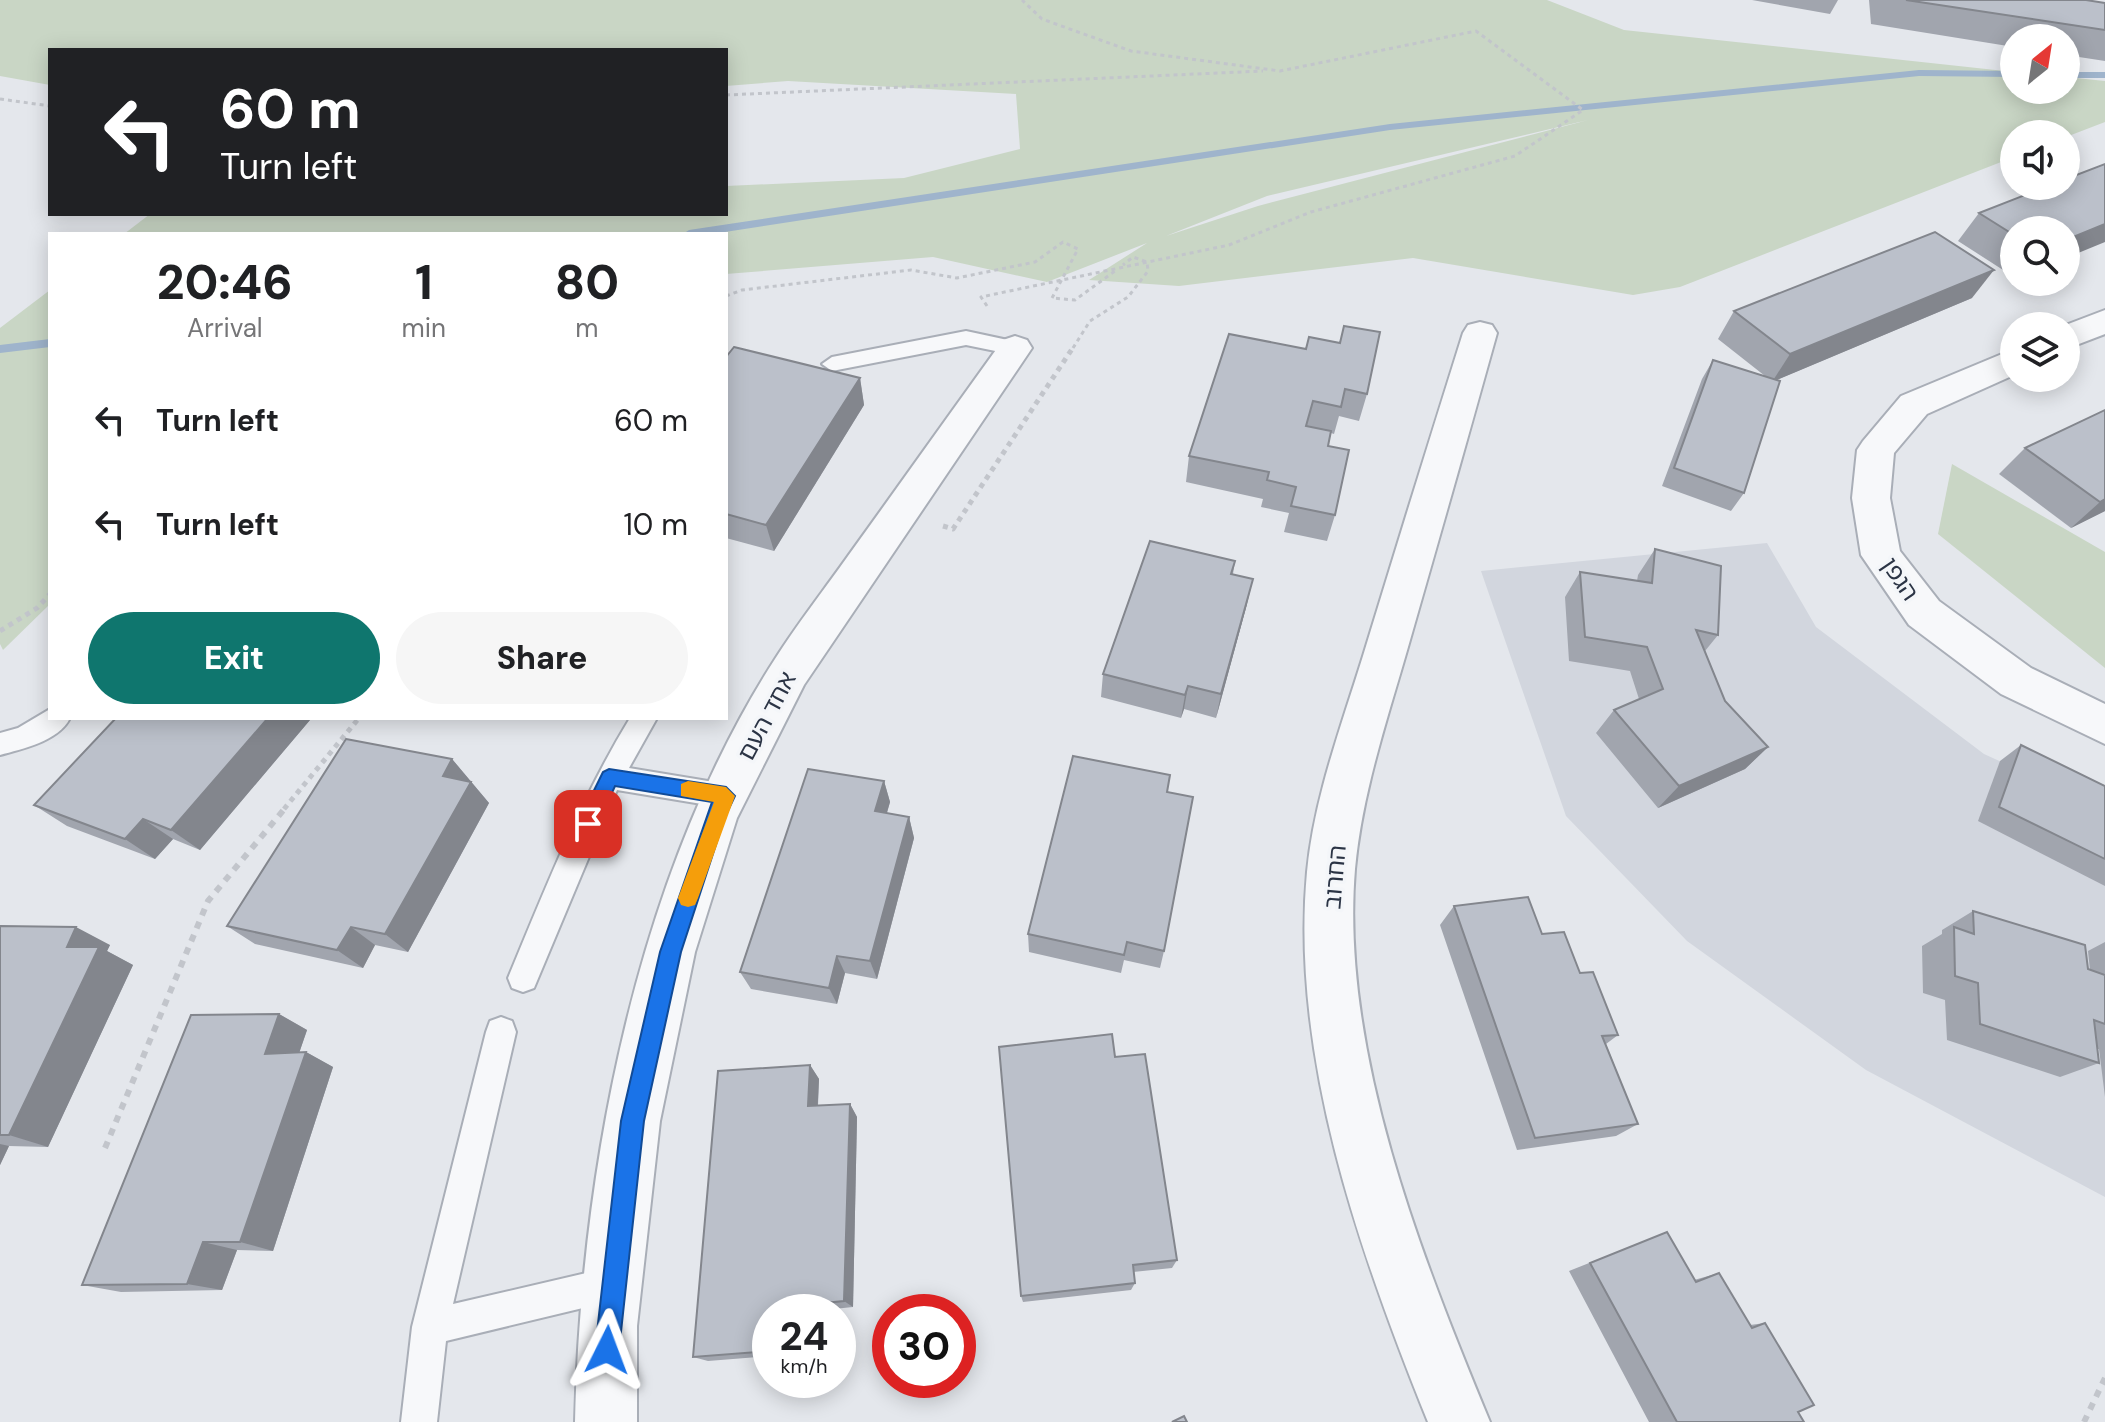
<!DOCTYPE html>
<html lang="en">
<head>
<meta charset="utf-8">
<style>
	:root { --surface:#fff; --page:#f6f6f6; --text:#202124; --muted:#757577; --accent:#0f766e }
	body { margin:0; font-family:"DM Sans","Noto Sans Hebrew",sans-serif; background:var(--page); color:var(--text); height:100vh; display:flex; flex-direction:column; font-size:30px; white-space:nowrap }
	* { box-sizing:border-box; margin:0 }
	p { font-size:26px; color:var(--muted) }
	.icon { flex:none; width:44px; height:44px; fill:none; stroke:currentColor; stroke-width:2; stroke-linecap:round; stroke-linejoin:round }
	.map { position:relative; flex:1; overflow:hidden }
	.drawer { position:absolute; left:48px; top:232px; width:680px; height:488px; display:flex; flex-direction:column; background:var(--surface); border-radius:0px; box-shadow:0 4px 20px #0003 }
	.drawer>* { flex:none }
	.guide { position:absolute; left:48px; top:48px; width:680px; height:168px; border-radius:0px; box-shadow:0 4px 20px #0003; background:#202124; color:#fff; overflow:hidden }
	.needle { width:52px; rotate:30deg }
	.fabs { position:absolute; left:2000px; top:24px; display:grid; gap:16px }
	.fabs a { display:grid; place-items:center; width:80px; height:80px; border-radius:50%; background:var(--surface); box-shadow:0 4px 20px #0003; font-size:40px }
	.speed { position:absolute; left:752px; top:1294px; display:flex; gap:16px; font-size:40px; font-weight:700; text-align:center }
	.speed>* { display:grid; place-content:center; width:104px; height:104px; border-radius:50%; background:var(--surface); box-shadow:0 4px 20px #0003; line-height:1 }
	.speed small { font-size:20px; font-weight:400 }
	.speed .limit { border:12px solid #d22; background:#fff; color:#111 }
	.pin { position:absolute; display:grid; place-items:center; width:68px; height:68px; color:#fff; margin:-34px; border-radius:16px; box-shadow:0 4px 12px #0006 }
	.me { position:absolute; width:88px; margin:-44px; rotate:3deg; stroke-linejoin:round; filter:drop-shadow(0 0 6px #0008) }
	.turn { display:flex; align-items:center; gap:28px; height:168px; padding:0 40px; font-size:36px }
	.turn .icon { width:104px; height:104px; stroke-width:2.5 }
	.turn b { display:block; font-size:56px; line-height:68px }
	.eta { display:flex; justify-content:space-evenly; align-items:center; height:136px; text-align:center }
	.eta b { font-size:48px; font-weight:800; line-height:56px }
	.button { display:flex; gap:16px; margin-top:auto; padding:16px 40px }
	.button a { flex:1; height:92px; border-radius:48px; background:var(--accent); color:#fff; font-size:32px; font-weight:800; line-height:92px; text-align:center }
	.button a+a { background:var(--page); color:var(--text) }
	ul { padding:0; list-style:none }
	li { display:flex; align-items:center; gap:24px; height:104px; padding:0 40px }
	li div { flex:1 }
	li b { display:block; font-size:30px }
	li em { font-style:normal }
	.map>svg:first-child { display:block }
	.built { fill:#d2d6de }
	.green { fill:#c9d6c5; fill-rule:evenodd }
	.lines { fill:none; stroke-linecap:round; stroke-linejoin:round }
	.stream { fill:#9fb4cc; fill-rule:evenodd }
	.lane-casing { stroke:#a9aeb7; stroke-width:4 }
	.street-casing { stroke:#a9aeb7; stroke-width:4 }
	.path-far2 { stroke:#c2c5cb; stroke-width:3; stroke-dasharray:4 4; stroke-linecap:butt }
	.path-far1 { stroke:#c2c5cb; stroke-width:5; stroke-dasharray:5 5; stroke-linecap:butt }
	.path { stroke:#c2c5cb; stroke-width:6; stroke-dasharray:7 7; stroke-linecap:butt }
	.lane { fill:#f7f8fa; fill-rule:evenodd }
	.street { fill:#f7f8fa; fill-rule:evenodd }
	.wall { fill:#a1a5ae }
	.shaded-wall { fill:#83868d }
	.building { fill:#bbc0ca; stroke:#83868d; stroke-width:2 }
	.route { fill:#1a73e8; stroke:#114b97; stroke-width:2 }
	.slow { fill:#f59e0b }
	.labels { text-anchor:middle; stroke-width:7; stroke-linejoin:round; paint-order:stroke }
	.street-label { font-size:24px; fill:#2b3445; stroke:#f4f6f9 }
</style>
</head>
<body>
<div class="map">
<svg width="2105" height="1422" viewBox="0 0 2105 1422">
	<rect width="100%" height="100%" fill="#e4e7ec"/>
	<path class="built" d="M1767,543L1816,627L1984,754L2105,809V1197L1866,1070L1687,941L1566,816L1481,571Z"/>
	<g class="green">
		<path d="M0,0H1547L1624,30L2014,72V90H2066V77L2105,81V122L2066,137V134H2014V157L1680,287L1633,295L1413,258L1179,286L1089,280L1147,243L1047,282L933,257L726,274V234H124L150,214H726V186L904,178L1020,149L1016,94L788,81L726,86V50H50V85L0,76ZM1588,120L1258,206L1166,236L1267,196Z"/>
		<path d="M50,290V604L3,650L0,644V328Z"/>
		<path d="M1952,464L2105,552V668L1938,534Z"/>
	</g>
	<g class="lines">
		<g class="stream">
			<path d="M1919,70L2014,71V77L1919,76L1390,130L712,234H683L689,230L1390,124Z"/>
			<rect x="2066" y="72" width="39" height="6"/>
			<path d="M50,339V347L0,353V345Z"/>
		</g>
		<g class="lane-casing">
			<g id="lane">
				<path d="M966,331L1022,343L1025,348L1015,355L966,345L832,371L822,364L832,357Z"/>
				<path d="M50,709V718H70C59,741 22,749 0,755V733L18,728Z"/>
				<path d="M630,718H657L629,768L726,784L736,788L740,796L736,804L726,808L617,790L534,988L523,992L512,988L508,978C545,889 580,800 630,718Z"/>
				<path d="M501,1017L512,1021L516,1032L453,1304L612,1267L624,1272L629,1284L624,1296L612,1301L446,1341L437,1422H401L412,1327L486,1032L490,1021Z"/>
			</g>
		</g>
		<g class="street-casing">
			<g id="street">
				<path d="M2105,310V334L2066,349V326H2063Z"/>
				<path d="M1480,322L1492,325L1497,333C1468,438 1438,542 1408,647C1387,720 1362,793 1355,869C1340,1051 1422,1258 1490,1422H1428C1360,1254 1290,1056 1307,872C1314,798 1341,727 1363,656C1396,548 1429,441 1463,333L1468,325Z"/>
				<path d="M1015,336L1027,340L1032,348L804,685L737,818L695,952L660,1121L637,1326V1422H575C581,1170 636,875 775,659C797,624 824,590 848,556C900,484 951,412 1003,340Z"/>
				<path d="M2014,349V375L1927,414L1894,453L1890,498L1900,551L1939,601L2031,668L2105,704V744L2001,694L1909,625L1861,555L1852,498L1857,450L1863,441L1901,396Z"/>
			</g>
		</g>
		<g class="path-far2">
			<path d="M726,95L1263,71"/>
			<path d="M0,99L50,106"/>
			<path d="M726,296L742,290L911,270L957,278L1035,262L1063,242L1078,249L1052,298L1075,300L1115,271"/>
			<path d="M987,306L981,297L1229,245L1311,212L1515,156L1583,110L1476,31L1280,71L1131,51L1042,19L1022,0"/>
			<path d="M1073,348L1090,321L1128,297L1148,271L1147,262L1133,257L1123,265"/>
		</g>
		<g class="path-far1">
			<path d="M943,526L953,529L1074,346"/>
			<path d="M0,631L37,608L50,594"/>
			<path d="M284,809L359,718"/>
		</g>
		<g class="path">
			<path d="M105,1148L208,901L286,807"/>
			<path d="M2084,1422L2105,1378"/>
		</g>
		<use href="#lane" class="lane"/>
		<use href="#street" class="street"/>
	</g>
	<g class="wall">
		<path d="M1752,0H1838L1830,14Z"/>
		<path d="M1869,0H2086L2105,3V61L2066,55V38H2014V47L1871,24Z"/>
		<path d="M1979,213L2014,230V277L1958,241Z"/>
		<path d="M1972,298L1776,380L1744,493L1731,511L1662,486L1702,379L1713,360L1765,376L1718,339L1734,311Z"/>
		<path d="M1344,326L1367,394L1359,421L1339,416L1334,434L1331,433L1328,446L1335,515L1327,541L1284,532L1289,513L1261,507L1263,499L1186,482L1189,456L1306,349L1340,343Z"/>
		<path d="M726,357L860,378L864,405L774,551L726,538Z"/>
		<path d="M2105,410V511L2071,528L1999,474L2025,448Z"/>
		<path d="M1655,549L1718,635L1705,651L1725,701L1768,747L1745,769L1658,808L1596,733L1614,710L1639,699L1630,671L1569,661L1565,597L1580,572L1637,581L1638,575Z"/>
		<path d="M1235,561L1233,574L1247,604L1216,718L1184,709L1181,718L1101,697L1103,674Z"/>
		<path d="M116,718H308L310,720L200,850L173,839L155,859L67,826L34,805Z"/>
		<path d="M2021,745L2105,786V886L1978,821L2000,761Z"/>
		<path d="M452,759L489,803L408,952L375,945L363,968L255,944L227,926Z"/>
		<path d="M1170,775L1167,793L1164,951L1160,968L1124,960L1121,973L1029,952L1028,934Z"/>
		<path d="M884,781L890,802L887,813L909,817L914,838L877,979L845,973L837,1004L751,989L740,972Z"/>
		<path d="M1454,906L1542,934L1580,973L1618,1035L1606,1044L1638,1124L1616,1136L1517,1150L1440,925Z"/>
		<path d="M1973,911L2090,970L2088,951L2105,942V1097L2099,1049H2097L2099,1063L2060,1077L1947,1040L1945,1000L1923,993L1922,946L1942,934V930Z"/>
		<path d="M0,926L110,945L107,951L133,965L48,1147L9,1146L0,1165Z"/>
		<path d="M279,1014L307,1030L299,1053L306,1052L333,1067L273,1251L237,1250L222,1290L121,1292L82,1285Z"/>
		<path d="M1115,1057L1177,1260L1172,1268L1133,1272L1135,1283L1131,1290L1023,1302L1021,1296Z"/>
		<path d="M810,1065L819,1079L818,1106L850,1104L857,1117L853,1307L814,1311V1312H770V1356L708,1361L693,1357Z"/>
		<path d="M1667,1232L1694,1280L1719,1273L1750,1325L1765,1323L1798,1412L1804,1422H1649L1569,1271Z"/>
	</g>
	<g class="shaded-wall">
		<path d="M2105,224V242L2066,258V240Z"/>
		<path d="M1994,270L1972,298L1772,382L1790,354Z"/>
		<path d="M860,378L864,405L774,551L766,525Z"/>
		<path d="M2105,499V511L2071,528L2100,502Z"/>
		<path d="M1253,579L1247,604L1216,718L1221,694Z"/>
		<path d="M1188,686L1184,709L1181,718L1185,695Z"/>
		<path d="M268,718H308L310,720L200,850L171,830Z"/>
		<path d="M1768,747L1745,769L1658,808L1679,786Z"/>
		<path d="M452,759L489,803L408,952L385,934L443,776Z"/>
		<path d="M884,781L890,802L881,832L875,811Z"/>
		<path d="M909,817L914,838L877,979L870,961Z"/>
		<path d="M143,819L173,839L155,859L125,839Z"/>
		<path d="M76,927L110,945L107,951L133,965L48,1147L9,1135L67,947Z"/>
		<path d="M351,927L375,945L363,968L337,950Z"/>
		<path d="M837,956L845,973L837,1004L829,988Z"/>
		<path d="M279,1014L307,1030L294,1068L265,1054Z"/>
		<path d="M306,1052L333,1067L273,1251L240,1242Z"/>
		<path d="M810,1065L819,1079L817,1119L808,1106Z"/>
		<path d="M850,1104L857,1117L853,1307L844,1301Z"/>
		<path d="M0,1144L9,1146L0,1165Z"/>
		<path d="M203,1242L237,1250L222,1290L187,1284Z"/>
		<path d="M804,1305L814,1311V1312H804Z"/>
	</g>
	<g class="building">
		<path d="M1906,0H2086L2105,3V30Z"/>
		<path d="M2105,164V224L2066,240V230H2014V235L1979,213L2048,186H2066V179Z"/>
		<path d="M1935,232L1994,270L1790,354L1734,311Z"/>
		<path d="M1344,326L1380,332L1367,394L1345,389L1341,407L1313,401L1306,426L1331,431L1328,446L1349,450L1335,515L1291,506L1296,487L1267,480L1269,472L1189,456L1229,334L1306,349L1309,337L1340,343Z"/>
		<path d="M734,347L860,378L766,525L726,514V357Z"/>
		<path d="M1713,360L1780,381L1744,493L1674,468Z"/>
		<path d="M2105,410V499L2100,502L2025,448Z"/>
		<path d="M1150,541L1235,561L1231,574L1253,579L1221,694L1188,686L1185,695L1103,674Z"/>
		<path d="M1655,549L1721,566L1718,635L1696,630L1725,701L1768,747L1679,786L1614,710L1663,689L1647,647L1585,637L1580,572L1652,583Z"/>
		<path d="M116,718H268L171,830L143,819L125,839L34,805Z"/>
		<path d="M346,739L452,759L443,776L471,782L385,934L351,927L337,950L227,926Z"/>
		<path d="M2021,745L2105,786V859L1999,807Z"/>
		<path d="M1073,756L1170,775L1167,792L1193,797L1164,951L1127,942L1124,955L1028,934Z"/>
		<path d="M808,769L884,781L875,811L909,817L870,961L837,956L829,988L740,972Z"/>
		<path d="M1528,897L1542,934L1564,932L1580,973L1593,972L1618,1035L1602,1036L1638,1124L1535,1138L1454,906Z"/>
		<path d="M1973,911L2085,945L2088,969L2105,975V1024L2094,1020L2099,1063L1980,1024L1978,983L1955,976L1954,927L1974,934Z"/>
		<path d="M0,926L76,927L67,947H99L9,1135H0Z"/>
		<path d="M279,1014L265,1054L306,1052L240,1242H203L187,1284L82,1285L191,1015Z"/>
		<path d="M1112,1034L1115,1057L1145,1054L1177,1260L1133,1265L1135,1283L1021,1296L999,1047Z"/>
		<path d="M810,1065L808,1106L850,1104L844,1301L804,1305V1312H770V1351L693,1357L718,1071Z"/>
		<path d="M1667,1232L1696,1282L1719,1273L1752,1328L1765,1323L1814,1405L1798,1412L1804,1422H1677L1590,1263Z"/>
		<path d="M1184,1416L1187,1422H1172Z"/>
	</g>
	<path class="route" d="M609,769L726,787L735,796L725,817L681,952L644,1121L619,1350L616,1359L607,1362L598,1359L595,1350L621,1121L660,952L712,802L615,786L595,830H581L578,824L581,817L603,772Z"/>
	<path class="slow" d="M688,781L726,787L735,796L698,898L695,905L688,907L681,905L678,898L714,802L681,796V784Z"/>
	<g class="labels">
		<g class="street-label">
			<text transform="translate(1900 579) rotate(56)" y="8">הגפן</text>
			<text transform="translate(767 716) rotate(-62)" y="8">אחד העם</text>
			<text transform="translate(1335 877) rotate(-85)" y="8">החרוב</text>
		</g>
	</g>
</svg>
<div class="fabs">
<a><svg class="needle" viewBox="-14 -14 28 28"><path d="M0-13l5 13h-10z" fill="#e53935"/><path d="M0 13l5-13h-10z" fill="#757577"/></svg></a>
<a><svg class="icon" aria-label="sound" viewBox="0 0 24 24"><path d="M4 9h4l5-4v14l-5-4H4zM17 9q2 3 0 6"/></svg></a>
<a><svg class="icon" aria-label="search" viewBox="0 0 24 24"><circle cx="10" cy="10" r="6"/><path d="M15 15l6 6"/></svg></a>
<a><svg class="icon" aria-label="layers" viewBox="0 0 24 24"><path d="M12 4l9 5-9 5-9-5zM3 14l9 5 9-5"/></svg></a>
</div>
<div class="speed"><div>24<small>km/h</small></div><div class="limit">30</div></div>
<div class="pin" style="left:588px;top:824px;background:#d93025"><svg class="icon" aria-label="arrive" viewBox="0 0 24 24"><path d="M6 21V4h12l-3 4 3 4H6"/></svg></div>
<svg class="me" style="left:607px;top:1350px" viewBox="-20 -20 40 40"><path d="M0-17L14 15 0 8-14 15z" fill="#1a73e8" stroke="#fff" stroke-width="4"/></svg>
<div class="guide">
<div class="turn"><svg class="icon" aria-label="left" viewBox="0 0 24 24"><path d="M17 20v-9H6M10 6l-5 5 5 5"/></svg><div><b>60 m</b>Turn left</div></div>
</div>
<section class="drawer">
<div class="eta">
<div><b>20:46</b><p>Arrival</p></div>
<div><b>1</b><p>min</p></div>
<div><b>80</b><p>m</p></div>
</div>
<ul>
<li><svg class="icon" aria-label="left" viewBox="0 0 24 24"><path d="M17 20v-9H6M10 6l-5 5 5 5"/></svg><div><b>Turn left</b></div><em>60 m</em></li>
<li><svg class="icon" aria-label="left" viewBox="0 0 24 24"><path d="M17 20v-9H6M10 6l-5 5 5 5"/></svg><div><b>Turn left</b></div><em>10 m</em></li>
</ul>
<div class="button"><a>Exit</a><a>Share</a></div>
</section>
</div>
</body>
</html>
